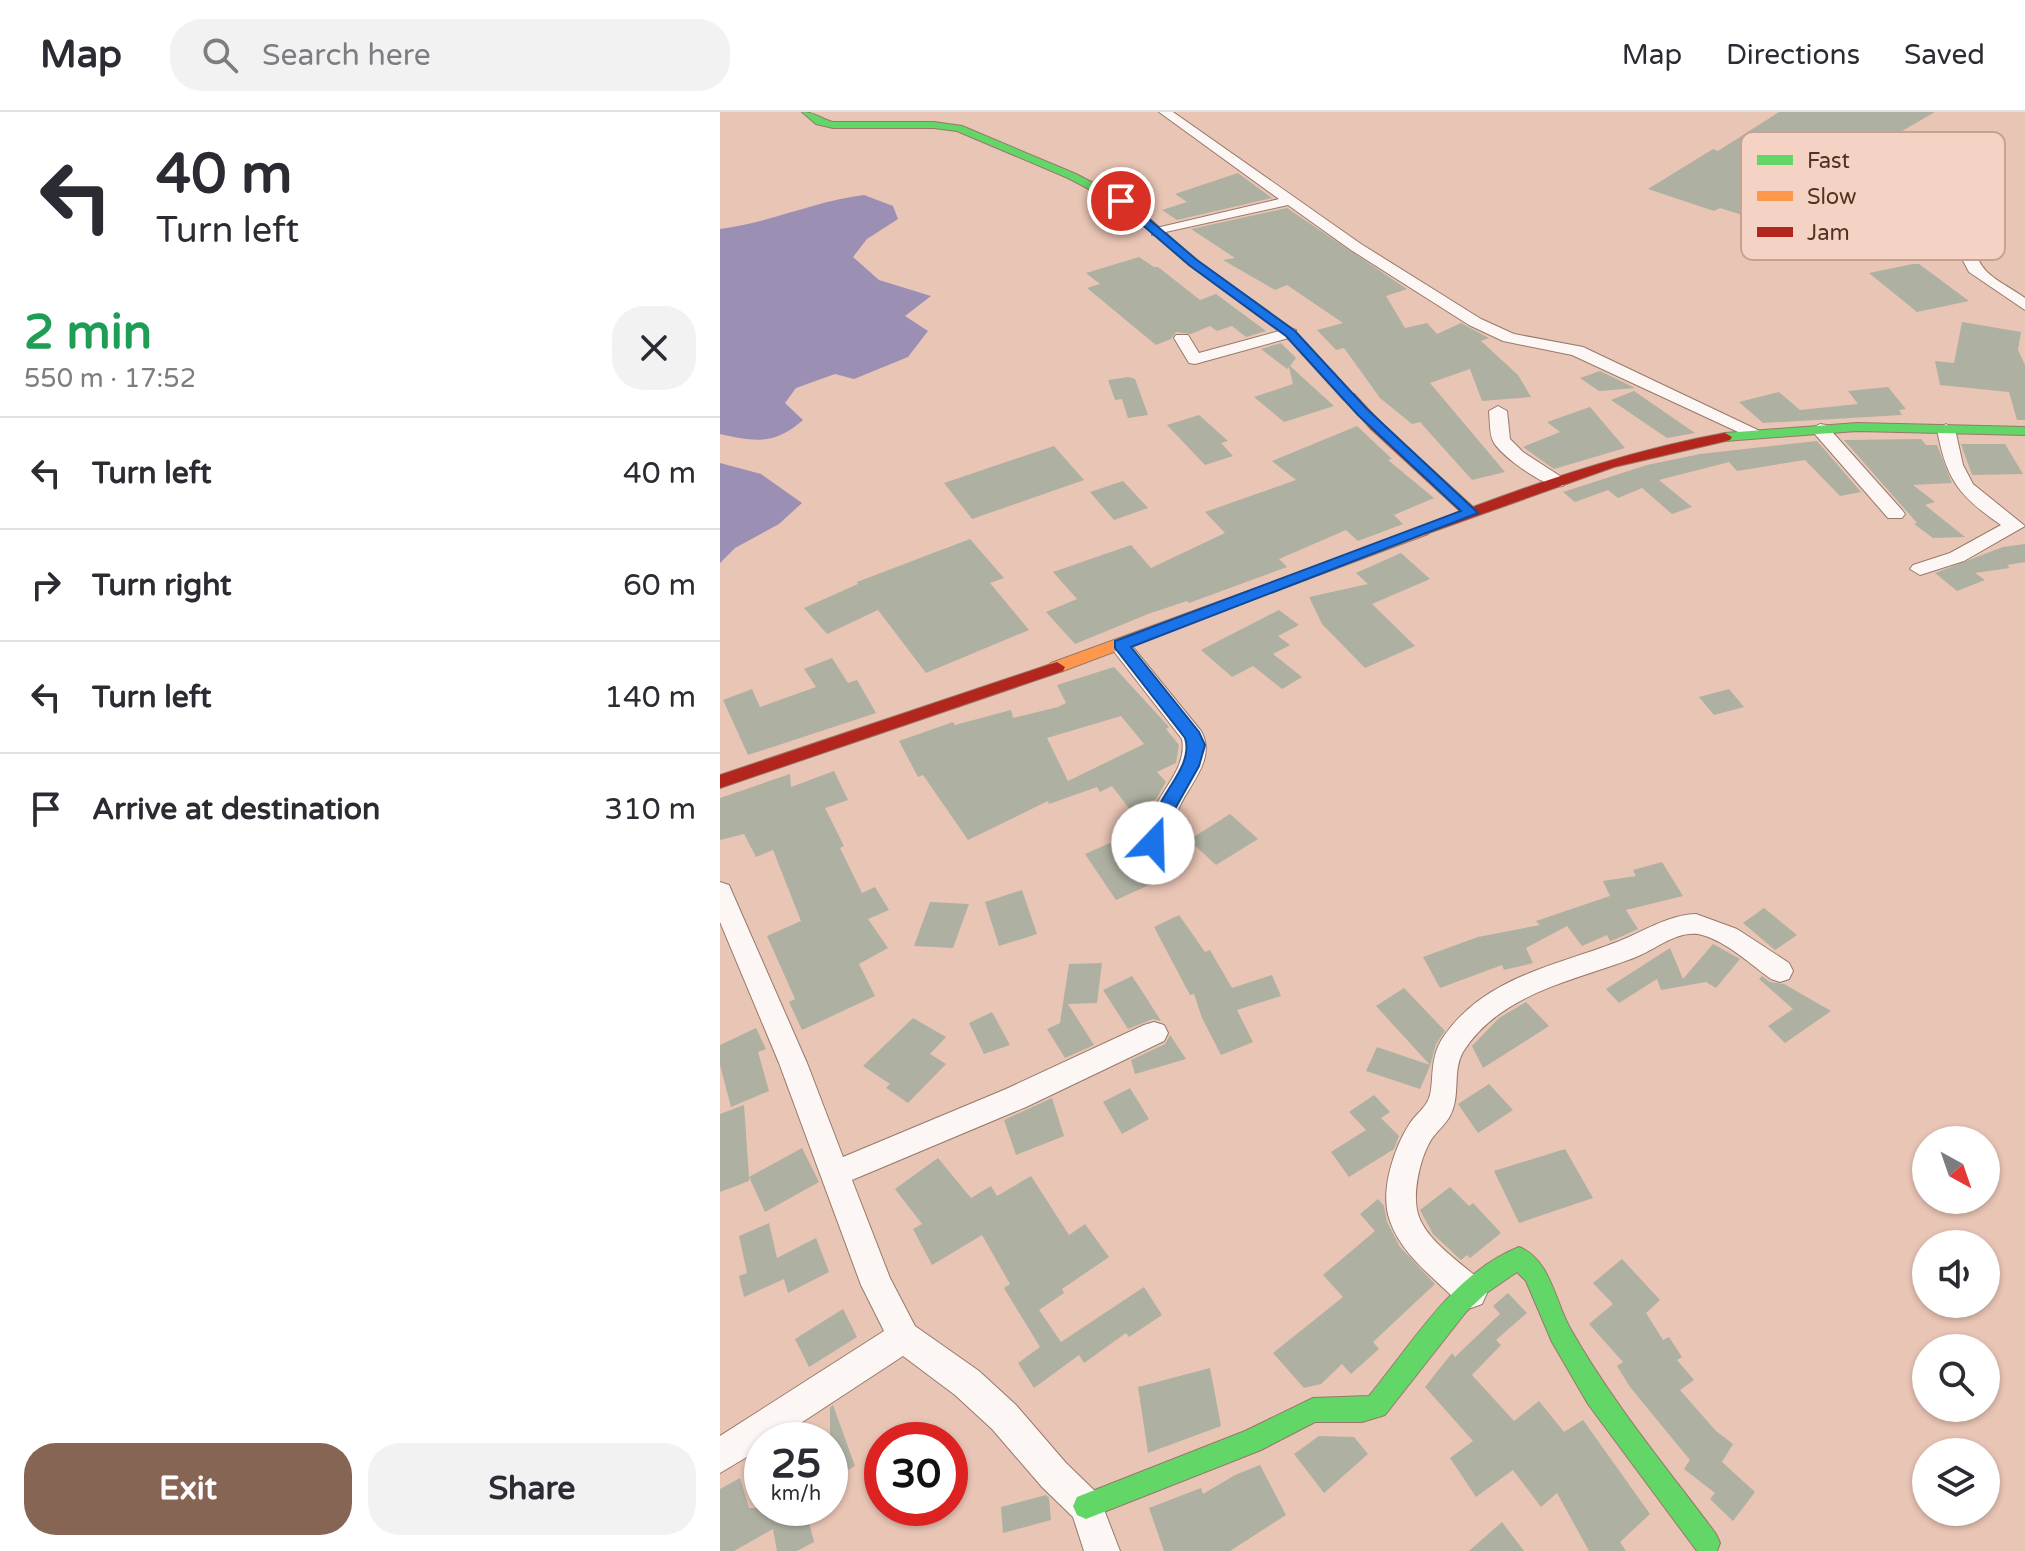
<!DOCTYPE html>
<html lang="en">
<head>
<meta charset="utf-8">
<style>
	:root { --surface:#fff; --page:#f2f2f3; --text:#2b2b33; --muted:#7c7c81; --line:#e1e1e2; --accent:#876555 }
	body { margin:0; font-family:"Varela Round",sans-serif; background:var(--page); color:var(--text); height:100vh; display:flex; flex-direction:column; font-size:30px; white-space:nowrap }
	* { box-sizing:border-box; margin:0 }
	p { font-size:26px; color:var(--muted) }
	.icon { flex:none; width:44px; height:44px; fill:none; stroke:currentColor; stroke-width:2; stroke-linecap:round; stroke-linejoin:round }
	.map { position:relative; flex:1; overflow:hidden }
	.details { display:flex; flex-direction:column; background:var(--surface); width:720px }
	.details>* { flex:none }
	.banner { background:#fff; color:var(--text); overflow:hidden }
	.needle { width:52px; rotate:140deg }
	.tools { position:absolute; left:1192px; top:1014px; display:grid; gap:16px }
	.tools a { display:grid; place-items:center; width:88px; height:88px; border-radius:50%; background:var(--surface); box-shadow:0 2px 6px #0004; font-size:40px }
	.speed { position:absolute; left:24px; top:1310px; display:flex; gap:16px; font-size:40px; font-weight:700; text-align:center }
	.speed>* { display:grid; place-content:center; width:104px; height:104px; border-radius:50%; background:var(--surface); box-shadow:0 2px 6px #0004; line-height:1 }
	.speed small { font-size:20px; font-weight:400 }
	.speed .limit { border:12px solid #d22; background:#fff; color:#111 }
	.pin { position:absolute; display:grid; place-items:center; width:68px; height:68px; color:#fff; margin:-34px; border:4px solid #fff; border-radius:50%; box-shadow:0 2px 8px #0007 }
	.me { position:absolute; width:88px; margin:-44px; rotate:21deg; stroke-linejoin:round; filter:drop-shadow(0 0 6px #0008) }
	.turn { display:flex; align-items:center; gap:28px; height:168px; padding:0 24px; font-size:36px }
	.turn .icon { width:104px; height:104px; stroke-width:2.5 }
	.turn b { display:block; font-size:56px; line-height:68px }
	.round { display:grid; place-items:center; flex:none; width:84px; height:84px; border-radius:32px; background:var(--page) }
	.summary { display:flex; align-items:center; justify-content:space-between; height:136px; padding:0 24px }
	h1 { font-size:48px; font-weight:700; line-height:60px; color:#1e9e55 }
	.button { display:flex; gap:16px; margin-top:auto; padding:16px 24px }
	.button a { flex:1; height:92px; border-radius:32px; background:var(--accent); color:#fff; font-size:32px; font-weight:700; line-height:92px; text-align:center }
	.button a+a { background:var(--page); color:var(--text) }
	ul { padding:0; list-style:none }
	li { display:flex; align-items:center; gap:24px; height:112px; padding:0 24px; border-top:2px solid var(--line) }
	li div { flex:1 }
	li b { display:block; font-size:30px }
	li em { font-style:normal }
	header { display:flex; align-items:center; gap:48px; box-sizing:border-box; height:112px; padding:0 40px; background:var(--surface); border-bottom:2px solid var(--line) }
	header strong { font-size:38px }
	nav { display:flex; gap:44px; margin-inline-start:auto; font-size:28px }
	.search { width:560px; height:72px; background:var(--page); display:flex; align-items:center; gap:20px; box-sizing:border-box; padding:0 28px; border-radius:32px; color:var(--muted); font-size:30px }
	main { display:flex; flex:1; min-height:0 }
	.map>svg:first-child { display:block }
	.water { fill:#9c8fb4 }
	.building { fill:#aeb0a2; fill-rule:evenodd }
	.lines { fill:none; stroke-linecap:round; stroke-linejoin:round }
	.street-casing { stroke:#96796a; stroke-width:2 }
	.fast-casing { stroke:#96796a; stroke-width:2 }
	.slow-casing { stroke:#96796a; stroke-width:2 }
	.jam-casing { stroke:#96796a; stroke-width:2 }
	.street { fill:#fcf6f4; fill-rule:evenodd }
	.fast { fill:#63d668; fill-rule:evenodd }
	.slow { fill:#ff974d; fill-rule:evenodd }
	.jam { fill:#b3261e; fill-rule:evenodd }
	.route { fill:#1a73e8; stroke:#114b97; stroke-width:2 }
	.key { fill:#f5d3c4; stroke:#c4a393; stroke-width:2 }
	.key-label { font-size:22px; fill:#523222 }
</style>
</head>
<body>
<header>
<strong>Map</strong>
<div class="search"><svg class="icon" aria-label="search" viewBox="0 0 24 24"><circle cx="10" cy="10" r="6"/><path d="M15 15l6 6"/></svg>Search here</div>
<nav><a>Map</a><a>Directions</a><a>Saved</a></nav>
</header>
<main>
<section class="details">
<div class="banner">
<div class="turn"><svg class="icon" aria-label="left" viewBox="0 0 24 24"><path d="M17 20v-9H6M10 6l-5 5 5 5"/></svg><div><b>40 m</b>Turn left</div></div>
</div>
<div class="summary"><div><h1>2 min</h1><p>550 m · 17:52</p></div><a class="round"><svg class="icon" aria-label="close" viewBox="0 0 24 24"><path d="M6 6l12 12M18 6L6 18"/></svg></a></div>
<ul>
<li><svg class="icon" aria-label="left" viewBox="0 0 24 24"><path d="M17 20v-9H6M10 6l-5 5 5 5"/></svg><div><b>Turn left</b></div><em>40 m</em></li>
<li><svg class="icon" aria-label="right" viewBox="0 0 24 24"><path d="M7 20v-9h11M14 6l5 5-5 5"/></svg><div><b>Turn right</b></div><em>60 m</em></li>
<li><svg class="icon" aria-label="left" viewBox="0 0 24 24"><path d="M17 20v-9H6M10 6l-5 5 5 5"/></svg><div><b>Turn left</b></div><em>140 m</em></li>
<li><svg class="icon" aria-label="arrive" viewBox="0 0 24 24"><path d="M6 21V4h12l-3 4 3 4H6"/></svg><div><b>Arrive at destination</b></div><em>310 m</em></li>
</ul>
<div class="button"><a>Exit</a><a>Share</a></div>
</section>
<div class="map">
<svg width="1305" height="1439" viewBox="0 0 1305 1439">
	<rect width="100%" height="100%" fill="#e9c5b5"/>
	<g class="water">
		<path d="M144,83L173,94L178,107L147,127L133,145L159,168L211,184L185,204L208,219L188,245L134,267L115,262L76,276L65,291L83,308C55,333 35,330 0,322V117C49,111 95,89 144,83Z"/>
		<path d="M0,351L41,362L82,391L59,412L15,436L0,451Z"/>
	</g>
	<g class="building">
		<path d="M1059,0H1215L1144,41L1177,50L1145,75L1136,77L1132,85L1164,95L1154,103L1185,111L1148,145L1046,116L1051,112L1000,96L994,99L928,77L993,37L998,39Z"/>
		<path d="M518,61L552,86L457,108L442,98L467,90L455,82Z"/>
		<path d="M567,96L687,177L666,184L685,216L707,211L717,222L741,211L769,226L761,229L798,263L811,285L762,289L750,257L710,271L785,360L752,368L700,310L692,312L660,286L624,236L616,238L597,218L623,211L567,173L555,178L503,148L515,146L471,117Z"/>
		<path d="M419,145L434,155H438L480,188L496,182L546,219L526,225L512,214L497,219L490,214L471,222L456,220L451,227L436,233L367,176L380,172L366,161Z"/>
		<path d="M1193,152H1199L1249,189L1197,200L1149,161Z"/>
		<path d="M1242,210L1301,220L1298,238L1305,253V308H1297L1289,280L1220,273L1215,249L1234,251Z"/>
		<path d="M561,231L576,246L570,254L614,294L564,310L534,285L573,272L569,255L567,257L541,237Z"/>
		<path d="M880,259L915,276L879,279L860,266Z"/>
		<path d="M409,265L415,267L428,303L408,306L402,287L395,288L388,268Z"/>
		<path d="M1168,275L1186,297L1179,298L1182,303L1043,311L1019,290L1059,280L1080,298L1138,292L1128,279Z"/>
		<path d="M914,279L975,321L947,326L891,288Z"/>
		<path d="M870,295L905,336L834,357L803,335L840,320L827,310Z"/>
		<path d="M479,303L508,329L501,331L513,344L485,353L447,313Z"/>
		<path d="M637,314L672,347L668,348L714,386L674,403L683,412L638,429L626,418L559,447L567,455L469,491L467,489L428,502L355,532L326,500L357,487L333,460L411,433L431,456L505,421L485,400L576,368L552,349Z"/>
		<path d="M1201,327L1206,333H1217L1232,371L1193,373L1215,390L1205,393L1245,425L1213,426L1194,412L1197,411L1124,328Z"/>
		<path d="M1097,329L1141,380L1120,384L1085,348L1017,359L1009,350L939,368L972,395L952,402L922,376L898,386L888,378L855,390L843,380L927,353L980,342Z"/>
		<path d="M1241,332H1285L1303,362L1252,363Z"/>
		<path d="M334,334L364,368L252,407L224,371Z"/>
		<path d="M403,369L428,396L394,408L370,380Z"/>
		<path d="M250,427L284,466L270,471L309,518L206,561L158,498L107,522L84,496L138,472L137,470Z"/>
		<path d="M1305,432V450L1287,453L1290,456L1255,461L1265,468L1237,479L1215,461L1283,435Z"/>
		<path d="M681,441L710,467L652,492L695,534L645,556L602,512L589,485L648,472L636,461Z"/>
		<path d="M559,498L579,513L558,524L570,533L553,542L582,565L562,577L533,554L512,565L481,538Z"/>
		<path d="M112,546L128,571L137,568L156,601L28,643L3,588L32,577L40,595L96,575L84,557Z"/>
		<path d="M394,555L449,615L446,617L459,633L456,651L437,660L446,670L436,687L411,699L392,674L380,680L377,675L329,692L328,689L248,728L203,663L198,665L179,629L233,610L235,613L291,598L293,606L338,595L346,591L337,573ZM401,604L424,632L348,669L327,626Z"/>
		<path d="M1009,577L1024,595L994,603L979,585Z"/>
		<path d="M114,659L128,688L105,696L124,734L120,736L142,781L155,775L169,798L148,807L168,836L139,852L155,884L82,918L69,890L75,887L47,824L81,809L53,738L36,745L24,722L0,728V686L70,662L71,675Z"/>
		<path d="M510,702L538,727L496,753L469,728Z"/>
		<path d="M408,723L442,767L396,788L365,742Z"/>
		<path d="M942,750L963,784L906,798L918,817L896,827L890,829L887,823L862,834L847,814L806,836L813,851L784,858L782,853L720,876L703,845L758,825L820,813L816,809L890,784L883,769L916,764L913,758Z"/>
		<path d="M302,778L317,822L279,834L265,790Z"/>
		<path d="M210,790L249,792L233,836L194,834Z"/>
		<path d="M1044,796L1077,823L1055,838L1023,811Z"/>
		<path d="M459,803L485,840L490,838L512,876L552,863L561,884L517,898L533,930L501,943L482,906L474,882L470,883L434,815Z"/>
		<path d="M993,832L1020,847L996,876L986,870L941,878L937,867L899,891L886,877L950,836L963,867Z"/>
		<path d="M382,851L377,891L348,892L374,933L345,946L327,917L340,911L349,852Z"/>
		<path d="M412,864L429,890L441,909L433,907L408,917L383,878Z"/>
		<path d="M1042,864L1050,870L1064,872L1111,899L1065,931L1048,914L1073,897L1039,867Z"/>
		<path d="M684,876L725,919L716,932L710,954L700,977L646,959L657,935L710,953L656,894Z"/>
		<path d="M806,890L829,914L763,956L752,934L779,906Z"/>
		<path d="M272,900L290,933L264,942L249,911Z"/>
		<path d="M193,906L226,925L210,942L226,952L188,991L166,976L170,972L143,954Z"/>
		<path d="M36,916L46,937L38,940L49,979L11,995L0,953V933Z"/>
		<path d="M450,923L466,947L415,962L411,948L445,932Z"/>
		<path d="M769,972L793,998L758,1021L738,992Z"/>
		<path d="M410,976L429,1007L402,1022L383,990Z"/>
		<path d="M654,983L670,1000L661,1006L679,1024L674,1037L629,1065L611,1040L646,1018L629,1000Z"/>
		<path d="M332,986L344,1024L296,1043L284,1008Z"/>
		<path d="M24,993L29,1065L82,1036L99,1070L45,1100L29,1065V1069L0,1080V1002Z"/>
		<path d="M845,1037L873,1086L799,1111L774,1059Z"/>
		<path d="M218,1046L251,1086L271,1074L277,1084L311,1064L349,1123L365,1112L389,1145L342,1177L344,1181L319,1198L341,1230L424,1175L442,1203L409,1225L406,1221L364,1251L359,1243L314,1276L298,1251L320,1235L284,1176L290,1172L262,1123L212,1153L193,1117L202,1112L175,1077Z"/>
		<path d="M730,1075L749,1094L753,1091L781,1121L750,1146L747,1143L741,1148L713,1122L700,1098Z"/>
		<path d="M658,1087L664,1094L667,1110L680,1135L715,1172L653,1230L659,1237L631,1262L622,1252L601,1272L584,1276L553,1241L623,1185L603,1163L655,1119L640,1102Z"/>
		<path d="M49,1111L57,1146L96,1126L109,1160L68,1181L64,1167L24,1185L19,1164L27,1161L19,1124Z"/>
		<path d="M902,1147L940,1188L926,1201L943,1228L949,1225L962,1245L957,1248L974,1268L960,1278L996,1319L1013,1332L1002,1350L1035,1380L1013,1409L990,1387L995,1381L964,1357L970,1348L910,1275L897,1254L903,1250L869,1212L893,1192L873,1171Z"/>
		<path d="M788,1181L807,1201L776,1228L781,1233L752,1263L794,1309L819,1289L844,1320L863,1308L930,1402L900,1430L906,1439H869L837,1381L821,1395L793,1358L756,1385L730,1346L753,1329L705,1275L732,1241L735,1245L780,1202L773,1194Z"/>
		<path d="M123,1197L137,1225L89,1255L75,1227Z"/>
		<path d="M490,1256L501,1314L428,1341L418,1275Z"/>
		<path d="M113,1293L135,1354L110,1368V1296Z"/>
		<path d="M599,1324L634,1325L648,1342L604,1381L574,1342Z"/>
		<path d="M540,1353L566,1403L510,1439H444L429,1396L481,1376L483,1382L515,1363Z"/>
		<path d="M20,1366L29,1396H90L86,1398L94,1430L77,1439H57L53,1417L14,1439H0V1377Z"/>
		<path d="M326,1383L329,1386L331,1408L283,1421L281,1395Z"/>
		<path d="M782,1410L804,1439H749Z"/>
	</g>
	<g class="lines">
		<g class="street-casing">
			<g id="street">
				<path d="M439,0H453L641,132L761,207L794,222L863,235L1044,321L1035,326L1029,325L852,243L783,229L749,213L631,138L568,93L432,123V117L559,87Z"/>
				<path d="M1143,78L1246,105L1255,117C1252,161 1272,163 1305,186V198L1249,160L1239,141L1241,117L1236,111L1138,85V79Z"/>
				<path d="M570,216L576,218V224L475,252L469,251L454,226L456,223H468L479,241Z"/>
				<path d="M778,294L787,299L790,327L803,340L843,366L845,370L843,374C827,378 783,345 774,331C769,323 770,308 769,299Z"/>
				<path d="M1100,312L1106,313L1182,398L1185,402L1182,406H1168L1094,321L1091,317Z"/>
				<path d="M1226,312L1235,317L1243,353L1253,372L1305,414L1244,449L1200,463L1190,457L1193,453L1230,441L1281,413C1240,385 1226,368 1217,317Z"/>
				<path d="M400,526L407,528L481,619C497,647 469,672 459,696C452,709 449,724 442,737L433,740L424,737L421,731C426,719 430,707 435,696C445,673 467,654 462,627L389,533Z"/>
				<path d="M0,770L9,773L12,780L87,951L123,1045L286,977L424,913L434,910L444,913L448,921L444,929L306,995L132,1068L170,1166L195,1214L259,1259L296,1293L346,1351L378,1382L400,1439H364L353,1405L322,1375L272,1317L235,1283L183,1244L55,1328H42V1336L0,1361V1324L164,1219L141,1173L59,951L0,810Z"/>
				<path d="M976,802L1017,817L1069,851L1073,859L1069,867L1060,870L1051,867C1030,852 1004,827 978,822C956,819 936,837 916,845C855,869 781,880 743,940C732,959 741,984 730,1004C725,1013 716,1020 711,1028C700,1046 691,1084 699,1105C709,1131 743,1152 762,1170L767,1181L762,1192L751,1196L740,1192C715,1166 682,1144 670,1109C659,1080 674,1036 690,1011C695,1004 701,999 706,992C717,977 706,949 724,924C765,865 835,854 897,830C923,820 947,803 976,802Z"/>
			</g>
		</g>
		<g class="fast-casing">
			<g id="fast">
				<path d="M82,0C95,0 101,7 113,10H214L242,14L356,62L413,92L477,149L574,218L635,285L624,288L566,224L469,153L405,96L348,66L237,19L214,16H113L96,12Z"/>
				<path d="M1137,311L1305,315V323L1137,319L1005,329L998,325L1005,321Z"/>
				<path d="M799,1135C830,1147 835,1189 850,1216C891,1289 946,1355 996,1422L1000,1431L997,1439H977L868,1292L832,1230L806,1169L797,1160L765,1182L746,1200L665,1303L642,1310H595L541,1338L366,1407L357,1403L353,1394L357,1385L525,1319L593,1286L649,1284C693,1231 732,1162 799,1135Z"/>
			</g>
		</g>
		<g class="slow-casing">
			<path id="slow" d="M703,415L710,419L708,422L343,559L337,560L329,555L331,551Z"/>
		</g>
		<g class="jam-casing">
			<g id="jam">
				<path d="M629,281L634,282L661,311L753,395C836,364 918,337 1005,321L1012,325L1010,328L894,355L703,423L696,419L698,416L741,400L651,317L623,285Z"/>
				<path d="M337,550L345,555L343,559L0,676V663Z"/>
			</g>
		</g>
		<use href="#street" class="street"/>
		<use href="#fast" class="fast"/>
		<use href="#slow" class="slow"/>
		<use href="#jam" class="jam"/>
	</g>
	<path class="route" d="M397,87H405L477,148L575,219L647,297L758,401L411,535L479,620L485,633L479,654L456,695L442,731L433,738L424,731C429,720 432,707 438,696C447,675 473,650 465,626L395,536V529L741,399L638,303L566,224L469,153L397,91Z"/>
	<rect x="1021" y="20" width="264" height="128" rx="12" class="key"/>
	<rect x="1037" y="43" width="36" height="10" fill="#63d668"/>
	<rect x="1037" y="79" width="36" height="10" fill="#ff974d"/>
	<rect x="1037" y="115" width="36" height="10" fill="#b3261e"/>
	<g class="key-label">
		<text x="1087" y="56">Fast</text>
		<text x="1087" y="92">Slow</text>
		<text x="1087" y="128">Jam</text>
	</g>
</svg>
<div class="tools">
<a><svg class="needle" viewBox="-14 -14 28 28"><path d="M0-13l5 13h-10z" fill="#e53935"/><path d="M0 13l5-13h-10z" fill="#7c7c81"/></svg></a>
<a><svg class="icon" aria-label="sound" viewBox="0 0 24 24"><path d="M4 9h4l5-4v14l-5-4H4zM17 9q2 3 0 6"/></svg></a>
<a><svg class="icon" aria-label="search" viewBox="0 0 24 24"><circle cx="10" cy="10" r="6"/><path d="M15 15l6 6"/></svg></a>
<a><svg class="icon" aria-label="layers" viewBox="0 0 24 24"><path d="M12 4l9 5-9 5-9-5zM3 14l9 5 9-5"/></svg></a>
</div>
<div class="speed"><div>25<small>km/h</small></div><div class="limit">30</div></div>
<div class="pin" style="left:401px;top:89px;background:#d93025"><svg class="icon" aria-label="arrive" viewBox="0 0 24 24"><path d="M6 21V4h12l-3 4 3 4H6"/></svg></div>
<svg class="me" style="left:433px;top:731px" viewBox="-20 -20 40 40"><circle r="19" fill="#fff"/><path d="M0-13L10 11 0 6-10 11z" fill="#1a73e8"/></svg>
</div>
</main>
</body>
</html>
